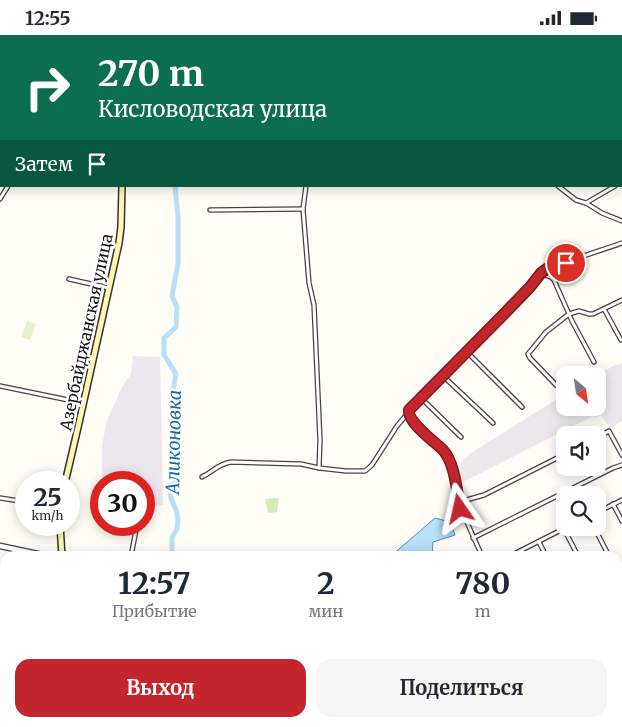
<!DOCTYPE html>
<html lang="ru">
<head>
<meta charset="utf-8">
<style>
	:root { --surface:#fff; --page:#f6f6f7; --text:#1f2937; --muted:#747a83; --accent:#c4262e }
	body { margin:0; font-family:Merriweather,serif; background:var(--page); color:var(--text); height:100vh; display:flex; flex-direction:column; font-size:19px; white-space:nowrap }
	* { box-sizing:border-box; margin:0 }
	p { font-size:16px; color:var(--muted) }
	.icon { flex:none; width:28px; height:28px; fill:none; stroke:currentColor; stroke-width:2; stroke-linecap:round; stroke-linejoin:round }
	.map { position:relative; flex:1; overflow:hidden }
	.panel { position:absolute; left:0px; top:516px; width:622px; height:176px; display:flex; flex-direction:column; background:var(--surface); border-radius:15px 15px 0 0; box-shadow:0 2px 12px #0003 }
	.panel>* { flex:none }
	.hud { position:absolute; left:0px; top:0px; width:622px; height:152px; box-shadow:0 2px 12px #0003; background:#0b6e4f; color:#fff; overflow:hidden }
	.needle { width:32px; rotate:151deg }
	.controls { position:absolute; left:556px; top:331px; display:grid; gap:10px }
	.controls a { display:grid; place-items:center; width:50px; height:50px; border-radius:10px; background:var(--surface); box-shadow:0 2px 12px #0003; font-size:25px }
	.speed { position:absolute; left:15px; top:436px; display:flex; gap:10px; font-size:25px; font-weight:700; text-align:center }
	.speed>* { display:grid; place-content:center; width:65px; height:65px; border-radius:50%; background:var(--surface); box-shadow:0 2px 12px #0003; line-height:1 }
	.speed small { font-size:12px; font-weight:400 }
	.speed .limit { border:8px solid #d22; background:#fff; color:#111 }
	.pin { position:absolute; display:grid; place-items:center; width:42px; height:42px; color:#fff; margin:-21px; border:2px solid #fff; border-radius:50%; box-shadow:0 1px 5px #0007 }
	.me { position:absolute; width:55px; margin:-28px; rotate:349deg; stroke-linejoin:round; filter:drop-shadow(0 0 4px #0008) }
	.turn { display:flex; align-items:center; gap:18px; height:105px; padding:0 15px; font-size:22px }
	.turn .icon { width:65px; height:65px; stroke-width:2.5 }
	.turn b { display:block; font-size:35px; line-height:42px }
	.then { display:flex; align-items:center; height:48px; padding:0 15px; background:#0003; gap:10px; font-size:19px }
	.eta { display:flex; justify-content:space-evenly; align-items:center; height:85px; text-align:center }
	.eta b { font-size:30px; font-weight:700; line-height:35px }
	.primary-button { display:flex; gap:10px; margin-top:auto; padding:10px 15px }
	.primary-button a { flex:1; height:58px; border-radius:15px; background:var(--accent); color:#fff; font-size:20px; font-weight:700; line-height:58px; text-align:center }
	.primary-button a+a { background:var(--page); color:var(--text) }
	.status { display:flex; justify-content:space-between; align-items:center; height:35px; padding:0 25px; background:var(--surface); direction:ltr }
	.status svg { height:14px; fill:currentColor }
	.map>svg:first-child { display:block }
	.industrial { fill:#eee6ef }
	.green { fill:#d5ebbd }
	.pitch { fill:#e6f2cf }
	.water { fill:#b9e0f7; stroke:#3f96cf }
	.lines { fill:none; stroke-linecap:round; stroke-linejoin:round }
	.river { stroke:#b9e0f7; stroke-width:5 }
	.minor-casing { stroke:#444; stroke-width:5.5 }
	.tertiary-casing { stroke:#444; stroke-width:7 }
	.secondary-casing { stroke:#333; stroke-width:8 }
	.minor { stroke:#fff; stroke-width:3 }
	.tertiary { stroke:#fff; stroke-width:4.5 }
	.secondary { stroke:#fff6b0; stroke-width:5 }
	.route-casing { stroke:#7f191e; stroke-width:12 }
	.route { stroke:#c4262e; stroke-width:9 }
	.labels { text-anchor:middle; stroke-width:5; stroke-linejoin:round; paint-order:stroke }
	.street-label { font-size:16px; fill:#111; stroke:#fff }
	.water-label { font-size:18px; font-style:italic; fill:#1768a6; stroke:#fff }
</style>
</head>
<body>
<div class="status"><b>12:55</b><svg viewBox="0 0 49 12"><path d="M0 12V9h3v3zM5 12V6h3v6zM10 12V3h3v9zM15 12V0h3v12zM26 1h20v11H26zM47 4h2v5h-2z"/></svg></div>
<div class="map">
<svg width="622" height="692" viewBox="0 0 622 692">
	<rect width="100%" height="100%" fill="#fffdf5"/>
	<g class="industrial">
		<path d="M133,321L160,322L163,470L152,471L144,475V448L102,447V413L106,388L122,352L131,339Z"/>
		<path d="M622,328V386L610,394L601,380L595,383L593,381L463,447L459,431L464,424L474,416L565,359V372H598L597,340L613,331Z"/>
	</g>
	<path class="green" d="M279,463L277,477L268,478L265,464Z"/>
	<path class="pitch" d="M27,286L36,289L30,305L21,302Z"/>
	<g class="water">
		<path d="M435,483L450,487L455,500L433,507L432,521H391Z"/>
		<path d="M302,688H438L439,692H300Z"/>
	</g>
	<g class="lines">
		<g class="river">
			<path d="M164,0L165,1"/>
			<path d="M172,521V502L177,494L178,484L176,475L171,463L170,457V454L174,447L175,439L171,417L173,392L171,368L176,339L164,320V303L176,292L177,272L172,261L178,228V182L175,151"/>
			<path d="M236,688L238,692"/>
		</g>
		<g class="minor-casing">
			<g id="minor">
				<path d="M448,1L449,0"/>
				<path d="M0,12H1"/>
				<path d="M621,147H622"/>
				<path d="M306,151L303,174L309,248L314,270L320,405L319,433"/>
				<path d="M558,151L576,165L586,168L602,178L622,186"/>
				<path d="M0,164L8,151"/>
				<path d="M586,168L615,151"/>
				<path d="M210,175L303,174"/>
				<path d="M539,241C546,240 550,240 554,245L572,286L594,327"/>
				<path d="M69,244L109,253"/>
				<path d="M604,274L621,305"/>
				<path d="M467,317L522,372"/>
				<path d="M443,341L493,388"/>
				<path d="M556,350L530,323L528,319L546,297L569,279L579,276L589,279H593L622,265"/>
				<path d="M0,351L83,368"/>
				<path d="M421,363L461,402"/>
				<path d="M408,378L412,385L445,417L450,428L461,474L482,521"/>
				<path d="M598,402L609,396L622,420"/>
				<path d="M202,442C214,436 218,429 231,427L301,429L319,433L346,436H365L372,430L397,391L408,378L409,375L418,366L530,252L541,238L548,233L622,208"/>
				<path d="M0,463L26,467"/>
				<path d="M459,467L484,460L565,419"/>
				<path d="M613,469L622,486"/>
				<path d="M598,477L622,465"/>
				<path d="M594,492L609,521"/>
				<path d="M564,494L578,521"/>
				<path d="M473,503L613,433L622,430"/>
				<path d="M539,507L546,521"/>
				<path d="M131,521L137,490"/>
				<path d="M510,521L567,492"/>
				<path d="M618,537L622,546"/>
				<path d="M618,558L622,555"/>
				<path d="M0,562L5,563"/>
				<path d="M618,601L622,600"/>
				<path d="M0,602L5,603"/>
				<path d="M92,688L104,692"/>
				<path d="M151,692L152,688"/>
				<path d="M227,692L228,688"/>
				<path d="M461,692L465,688"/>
			</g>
		</g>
		<g class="tertiary-casing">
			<g id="tertiary">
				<path d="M0,511L47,521"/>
				<path d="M0,685L11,692"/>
			</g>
		</g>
		<g class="secondary-casing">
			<g id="secondary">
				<path d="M0,97H1"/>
				<path d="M65,448L79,388L119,208L121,192L122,151"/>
				<path d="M60,490L62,521"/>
				<path d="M2,692L5,684"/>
			</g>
		</g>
		<use href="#minor" class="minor"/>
		<use href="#tertiary" class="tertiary"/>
		<use href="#secondary" class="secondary"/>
	</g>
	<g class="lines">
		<g class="route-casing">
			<path id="route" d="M460,474C457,457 455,428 443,415C434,406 407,387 409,375L503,280L530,252L541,238L548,233L566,228"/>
		</g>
		<use href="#route" class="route"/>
	</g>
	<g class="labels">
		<g class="street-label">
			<text transform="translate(86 297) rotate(-78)" y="6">Азербайджанская улица</text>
		</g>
		<g class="water-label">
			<text transform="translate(174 407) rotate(-89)" y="6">Аликоновка</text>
		</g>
	</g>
</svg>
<div class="controls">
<a><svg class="needle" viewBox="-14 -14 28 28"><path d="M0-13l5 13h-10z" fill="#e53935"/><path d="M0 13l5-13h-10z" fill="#747a83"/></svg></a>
<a><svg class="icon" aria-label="sound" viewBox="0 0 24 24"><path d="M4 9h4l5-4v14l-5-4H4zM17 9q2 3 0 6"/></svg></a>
<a><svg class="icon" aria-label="search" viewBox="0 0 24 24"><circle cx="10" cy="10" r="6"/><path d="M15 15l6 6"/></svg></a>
</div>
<div class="speed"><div>25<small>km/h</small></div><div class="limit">30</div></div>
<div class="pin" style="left:566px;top:228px;background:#d93025"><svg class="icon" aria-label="arrive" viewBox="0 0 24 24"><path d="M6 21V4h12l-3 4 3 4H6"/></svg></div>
<svg class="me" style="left:460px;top:474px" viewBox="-20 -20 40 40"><path d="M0-17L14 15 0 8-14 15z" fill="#c4262e" stroke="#fff" stroke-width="4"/></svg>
<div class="hud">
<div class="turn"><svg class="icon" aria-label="right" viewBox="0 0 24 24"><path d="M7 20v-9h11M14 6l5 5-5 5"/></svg><div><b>270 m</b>Кисловодская улица</div></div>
<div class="then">Затем<svg class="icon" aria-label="arrive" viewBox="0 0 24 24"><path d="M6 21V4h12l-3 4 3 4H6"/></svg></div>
</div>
<section class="panel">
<div class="eta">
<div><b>12:57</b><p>Прибытие</p></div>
<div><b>2</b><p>мин</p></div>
<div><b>780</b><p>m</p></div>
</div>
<div class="primary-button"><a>Выход</a><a>Поделиться</a></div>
</section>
</div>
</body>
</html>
